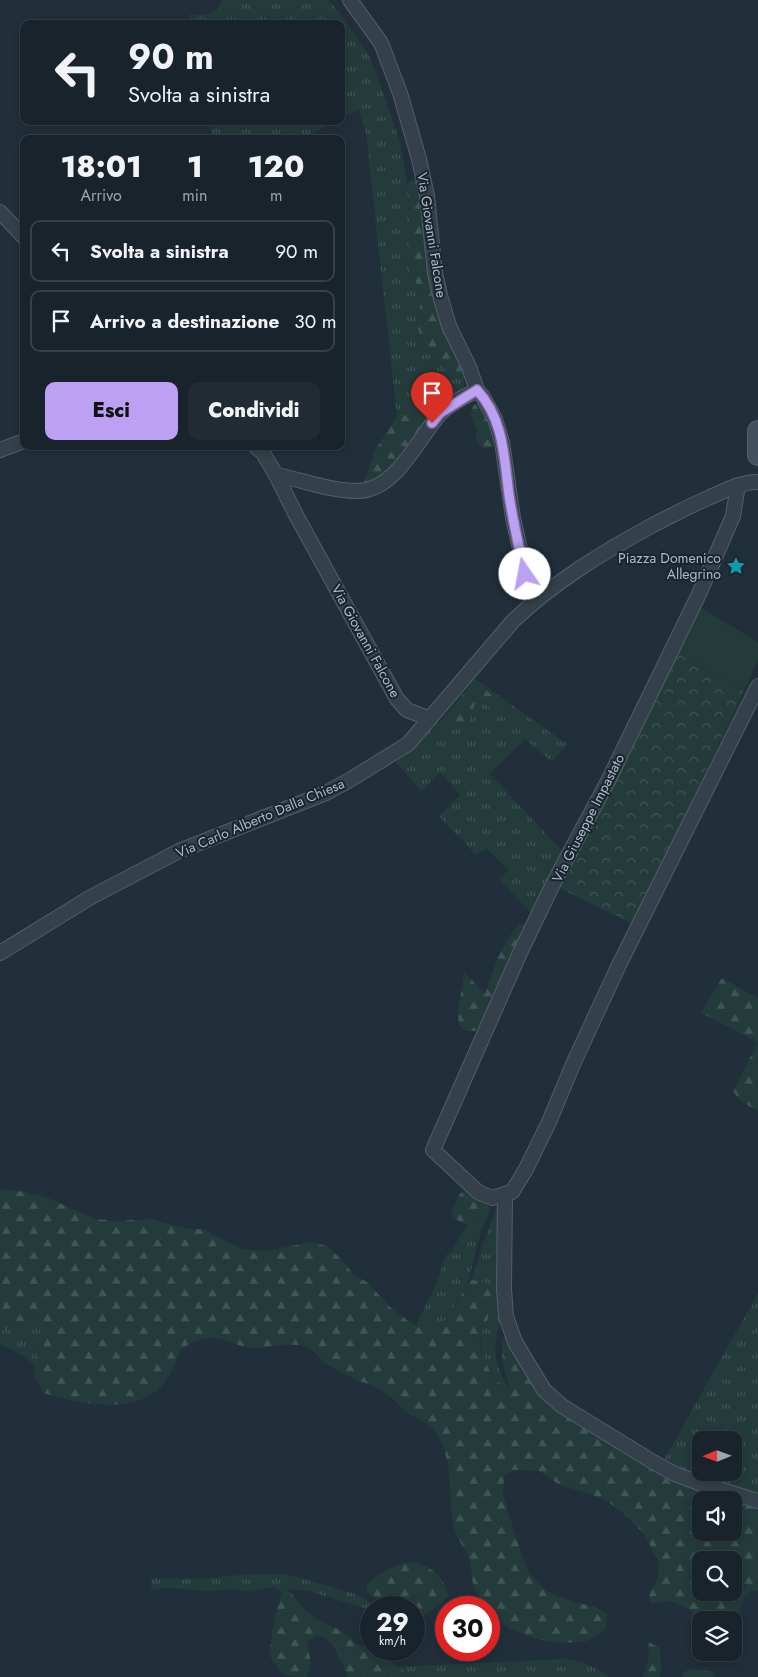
<!DOCTYPE html>
<html lang="it">
<head>
<meta charset="utf-8">
<style>
	:root { --surface:#19232c; --page:#222b34; --text:#f1f3f6; --muted:#9fa4a9; --line:#374048; --accent:#bca0f2 }
	body { margin:0; font-family:Jost,sans-serif; background:var(--page); color:var(--text); height:100vh; display:flex; flex-direction:column; font-size:19px; white-space:nowrap }
	* { box-sizing:border-box; margin:0 }
	p { font-size:16px; color:var(--muted) }
	.icon { flex:none; width:28px; height:28px; fill:none; stroke:currentColor; stroke-width:2; stroke-linecap:round; stroke-linejoin:round }
	.map { position:relative; flex:1; overflow:hidden }
	.side { position:absolute; left:20px; top:135px; width:325px; height:315px; display:flex; flex-direction:column; background:var(--surface); border-radius:10px; box-shadow:0 2px 8px #0003,0 0 0 1px var(--line) }
	.side>* { flex:none }
	.top-card { position:absolute; left:20px; top:20px; width:325px; height:105px; border-radius:10px; box-shadow:0 2px 8px #0003,0 0 0 1px var(--line); background:#19232c; color:var(--text); overflow:hidden }
	.needle { width:32px; rotate:269deg }
	.controls { position:absolute; left:692px; top:1431px; display:grid; gap:10px }
	.controls a { display:grid; place-items:center; width:50px; height:50px; border-radius:10px; background:var(--surface); box-shadow:0 2px 8px #0003,0 0 0 1px var(--line); font-size:25px }
	.speed { position:absolute; left:360px; top:1596px; display:flex; gap:10px; font-size:25px; font-weight:700; text-align:center }
	.speed>* { display:grid; place-content:center; width:65px; height:65px; border-radius:50%; background:var(--surface); box-shadow:0 2px 8px #0003,0 0 0 1px var(--line); line-height:1 }
	.speed small { font-size:12px; font-weight:400 }
	.speed .limit { border:8px solid #d22; background:#fff; color:#111 }
	.pin { position:absolute; display:grid; place-items:center; width:42px; height:42px; color:#fff; margin:-51px -21px; border-radius:50% 50% 50% 0; rotate:-45deg; box-shadow:0 0 5px #0007 }
	.pin .icon { rotate:45deg }
	.me { position:absolute; width:55px; margin:-28px; rotate:348deg; stroke-linejoin:round; filter:drop-shadow(0 0 4px #0008) }
	.turn { display:flex; align-items:center; gap:18px; height:105px; padding:0 25px; font-size:22px }
	.turn .icon { width:65px; height:65px; stroke-width:2.5 }
	.turn b { display:block; font-size:35px; line-height:42px }
	.eta { display:flex; justify-content:space-evenly; align-items:center; height:85px; text-align:center }
	.eta b { font-size:30px; font-weight:800; line-height:35px }
	.button { display:flex; gap:10px; margin-top:auto; padding:10px 25px }
	.button a { flex:1; height:58px; border-radius:10px; background:var(--accent); color:#111; font-size:20px; font-weight:800; line-height:58px; text-align:center }
	.button a+a { background:var(--page); color:var(--text) }
	ul { padding:0; list-style:none }
	li { display:flex; align-items:center; gap:15px; height:62px; margin:0 10px 8px; padding:0 15px; border:2px solid var(--line); border-radius:10px }
	li div { flex:1 }
	li b { display:block; font-size:19px }
	li em { font-style:normal }
	.map>svg:first-child { display:block }
	.grass { fill:url(#grass-tufts); fill-rule:evenodd }
	.forest { fill:url(#forest-firs); fill-rule:evenodd }
	.park { fill:url(#park-crowns) }
	.pitch { fill:#233b3a }
	.lines { fill:none; stroke-linecap:round; stroke-linejoin:round }
	.street-casing { stroke:#525f68; stroke-width:16 }
	.secondary-casing { stroke:#525f68; stroke-width:22 }
	.street { stroke:#34414a; stroke-width:14 }
	.secondary { stroke:#42515d; stroke-width:20 }
	.route-casing { stroke:#7a689d; stroke-width:12 }
	.route { stroke:#bca0f2; stroke-width:9 }
	.labels { text-anchor:middle; stroke-width:4; stroke-linejoin:round; paint-order:stroke }
	.street-label { font-size:14px; fill:#afbcc6; stroke:#1a262f }
	.poi-label { font-size:14px; fill:#afbcc6; stroke:#1a262f; text-anchor:end }
</style>
</head>
<body>
<div class="map">
<svg width="758" height="1677" viewBox="0 0 758 1677">
	<defs>
		<pattern id="grass-tufts" width="24" height="20" patternUnits="userSpaceOnUse" patternTransform="scale(1.25)"><rect width="24" height="20" fill="#233b3a"/><path d="M3 7l-1-3M5 7V3M7 7l1-3M15 17l-1-3M17 17v-4M19 17l1-3" fill="none" stroke="#405555"/></pattern>
		<pattern id="forest-firs" width="22" height="20" patternUnits="userSpaceOnUse" patternTransform="scale(1.25)"><rect width="22" height="20" fill="#233b3a"/><path d="M5 1l3.5 6h-7zM16 11l3.5 6h-7z" fill="#405555"/></pattern>
		<pattern id="park-crowns" width="20" height="18" patternUnits="userSpaceOnUse" patternTransform="scale(1.25)"><rect width="20" height="18" fill="#233b3a"/><path d="M2 6a3 3 0 1 1 6 0M12 15a3 3 0 1 1 6 0" fill="none" stroke="#405555"/></pattern>
	</defs>
	<rect width="100%" height="100%" fill="#212f3a"/>
	<g class="grass">
		<path d="M222,0H328L339,12L370,57L387,104L400,142L407,183L410,229L407,254L408,265L419,290L420,308L417,327L422,342L427,348L434,361L443,366L454,377L465,375L464,386L457,397L415,414L397,417L366,133L359,109L341,118V24H189L190,14C202,16 210,15 220,7Z"/>
		<path d="M207,121H335L303,139H214Z"/>
		<path d="M474,678L567,744L552,762L525,739L490,774L564,853L534,916L499,879L509,870L486,848L476,855L439,816L460,795L440,772L421,791L393,759C424,737 456,712 474,678Z"/>
		<path d="M482,1201L489,1208V1213L481,1231L467,1286L458,1299L451,1313L439,1327H421L416,1325L435,1287L446,1255L451,1252L468,1224H474L486,1207Z"/>
		<path d="M497,1207L502,1209V1318C490,1352 495,1364 511,1394L500,1385L484,1362L480,1335L486,1324L472,1280L482,1246Z"/>
		<path d="M758,1293V1498L661,1465ZM701,1440H734V1472H701Z"/>
		<path d="M38,1317L49,1324L45,1340L36,1356L35,1365L20,1354L0,1344V1332L17,1322Z"/>
		<path d="M249,1574H286L355,1594L379,1607L371,1608V1610L308,1591L288,1589L282,1593L274,1587L249,1592L236,1589L205,1591L173,1588L151,1589V1579L212,1578Z"/>
		<path d="M564,1659C585,1662 592,1665 609,1677H412L397,1667Z"/>
	</g>
	<g class="forest">
		<path d="M414,179L417,184L423,238L432,287L465,375L454,377L448,374L443,366L434,361L427,348L422,342L417,326L420,308L419,290L408,265L407,254L410,229L407,183Z"/>
		<path d="M439,398L445,399L448,406L384,479L364,483L375,450L397,417L423,411Z"/>
		<path d="M481,400L499,444L486,449L482,447L476,440L477,430L470,415L473,406Z"/>
		<path d="M470,686C483,685 490,692 497,702L494,707H490L478,701L475,703L469,725C458,730 448,732 442,719Z"/>
		<path d="M520,924H525L528,929L483,1025L475,1031H465L459,1025L458,1014L464,972L485,994C493,971 502,940 520,924Z"/>
		<path d="M722,978L758,998V1111L740,1101L733,1091L758,1042L701,1013Z"/>
		<path d="M0,1189L26,1192L48,1198L95,1219L117,1221L148,1219L189,1229H202L242,1249L265,1251L312,1242L327,1246L342,1260L355,1276L367,1282L390,1307L411,1323L421,1327H439C452,1312 460,1296 471,1280L485,1281C487,1284 490,1288 490,1291C492,1301 489,1317 485,1326C483,1329 481,1333 480,1336C479,1358 493,1381 511,1393C506,1375 496,1347 507,1330L573,1416L758,1508V1591L751,1590L745,1597L734,1624V1620H702C694,1611 679,1602 667,1601C661,1601 659,1604 651,1603L649,1596L657,1580L659,1562L644,1534L624,1514L611,1504L596,1496L560,1485L539,1471L513,1470L504,1476L503,1493L508,1513L528,1572L547,1592L574,1602L596,1607L607,1614L605,1629C600,1633 595,1638 589,1640C586,1642 581,1642 577,1642C545,1646 514,1633 489,1615V1608L485,1607C481,1601 476,1594 474,1587C471,1578 472,1567 469,1558C465,1548 456,1537 454,1527C448,1497 454,1465 439,1438C433,1426 421,1420 410,1414C400,1407 392,1397 381,1390C373,1385 365,1383 357,1380C347,1376 336,1369 326,1364C319,1359 315,1350 306,1347C287,1341 273,1348 254,1348C233,1347 222,1333 199,1340C174,1348 179,1362 167,1379C142,1417 81,1405 44,1393L34,1376L36,1356L45,1340L48,1324L38,1317L17,1322L0,1332ZM701,1500H734V1532H701ZM701,1560H734V1592H701Z"/>
		<path d="M465,1190C510,1208 472,1241 451,1214L459,1195Z"/>
		<path d="M412,1562C433,1567 443,1575 448,1596C439,1607 425,1614 414,1623V1608L379,1607V1600L367,1593L366,1586C377,1573 395,1564 412,1562Z"/>
		<path d="M288,1589L303,1608L319,1621L340,1630L355,1643L378,1653L379,1650H397L392,1663L412,1677H348C343,1666 333,1635 318,1636C314,1636 311,1640 307,1642L311,1663L307,1677C282,1677 283,1675 269,1655L274,1619L282,1593Z"/>
		<path d="M647,1641L660,1648L661,1672L660,1677H643C647,1665 651,1654 647,1641Z"/>
		<path d="M690,1669L716,1672L714,1677H683L684,1672Z"/>
	</g>
	<path class="park" d="M674,651L744,691L633,924L557,887Z"/>
	<path class="pitch" d="M696,605L758,642V661L744,691L674,651Z"/>
	<g class="lines">
		<g class="street-casing">
			<g id="street">
				<path d="M350,0L381,43L400,93L419,159L427,196L435,273L441,299L449,326L469,367L477,390L483,397L495,419L502,442L513,518L532,603"/>
				<path d="M0,212L24,237"/>
				<path d="M255,446L263,453L276,475L296,515L397,699L407,710L430,719"/>
				<path d="M0,450L24,441"/>
				<path d="M276,475C303,480 330,491 358,491C396,490 417,440 439,415C448,404 465,397 477,390"/>
				<path d="M738,485L733,516L699,594L608,781L553,884L519,955L433,1150L478,1192L492,1198L512,1192L526,1169L549,1122L574,1062L618,967L758,686"/>
				<path d="M0,953L91,897L179,851L326,793L348,781L408,744L513,621C554,582 603,552 653,525C671,516 689,506 708,498C724,491 740,482 758,482"/>
				<path d="M505,1194L504,1289L506,1316L515,1342L544,1390L562,1406L653,1462L675,1474L699,1483L758,1501"/>
			</g>
		</g>
		<g class="secondary-casing">
			<path id="secondary" d="M758,431V455"/>
		</g>
		<use href="#street" class="street"/>
		<use href="#secondary" class="secondary"/>
	</g>
	<g class="lines">
		<g class="route-casing">
			<path id="route" d="M432,423L440,413L477,390C504,419 504,458 509,495C513,522 519,548 525,574"/>
		</g>
		<use href="#route" class="route"/>
	</g>
	<defs>
		<g id="sight-bare" transform="scale(1.5)"><path d="M0-6L1.8-2.2L6-1.7L2.9 1.2L3.7 5.4L0 3.3L-3.7 5.4L-2.9 1.2L-6-1.7L-1.8-2.2Z" fill="#0f9aa8" stroke="#1a262f" stroke-width="2.5" paint-order="stroke"/></g>
	</defs>
	<g fill-rule="evenodd">
		<use href="#sight-bare" x="736" y="566"/>
	</g>
	<g class="labels">
		<g class="street-label">
			<text transform="translate(432 235) rotate(81)" y="5">Via Giovanni Falcone</text>
			<text transform="translate(366 641) rotate(61)" y="5">Via Giovanni Falcone</text>
			<text transform="translate(260 818) rotate(-23)" y="5">Via Carlo Alberto Dalla Chiesa</text>
			<text transform="translate(588 818) rotate(-63)" y="5">Via Giuseppe Impastato</text>
		</g>
		<g class="poi-label">
			<text x="721" y="563">Piazza Domenico<tspan x="721" dy="16">Allegrino</tspan></text>
		</g>
	</g>
</svg>
<div class="controls">
<a><svg class="needle" viewBox="-14 -14 28 28"><path d="M0-13l5 13h-10z" fill="#e53935"/><path d="M0 13l5-13h-10z" fill="#9fa4a9"/></svg></a>
<a><svg class="icon" aria-label="sound" viewBox="0 0 24 24"><path d="M4 9h4l5-4v14l-5-4H4zM17 9q2 3 0 6"/></svg></a>
<a><svg class="icon" aria-label="search" viewBox="0 0 24 24"><circle cx="10" cy="10" r="6"/><path d="M15 15l6 6"/></svg></a>
<a><svg class="icon" aria-label="layers" viewBox="0 0 24 24"><path d="M12 4l9 5-9 5-9-5zM3 14l9 5 9-5"/></svg></a>
</div>
<div class="speed"><div>29<small>km/h</small></div><div class="limit">30</div></div>
<div class="pin" style="left:432px;top:423px;background:#d93025"><svg class="icon" aria-label="arrive" viewBox="0 0 24 24"><path d="M6 21V4h12l-3 4 3 4H6"/></svg></div>
<svg class="me" style="left:525px;top:574px" viewBox="-20 -20 40 40"><circle r="19" fill="#fff"/><path d="M0-13L10 11 0 6-10 11z" fill="#bca0f2"/></svg>
<div class="top-card">
<div class="turn"><svg class="icon" aria-label="left" viewBox="0 0 24 24"><path d="M17 20v-9H6M10 6l-5 5 5 5"/></svg><div><b>90 m</b>Svolta a sinistra</div></div>
</div>
<section class="side">
<div class="eta">
<div><b>18:01</b><p>Arrivo</p></div>
<div><b>1</b><p>min</p></div>
<div><b>120</b><p>m</p></div>
</div>
<ul>
<li><svg class="icon" aria-label="left" viewBox="0 0 24 24"><path d="M17 20v-9H6M10 6l-5 5 5 5"/></svg><div><b>Svolta a sinistra</b></div><em>90 m</em></li>
<li><svg class="icon" aria-label="arrive" viewBox="0 0 24 24"><path d="M6 21V4h12l-3 4 3 4H6"/></svg><div><b>Arrivo a destinazione</b></div><em>30 m</em></li>
</ul>
<div class="button"><a>Esci</a><a>Condividi</a></div>
</section>
</div>
</body>
</html>
